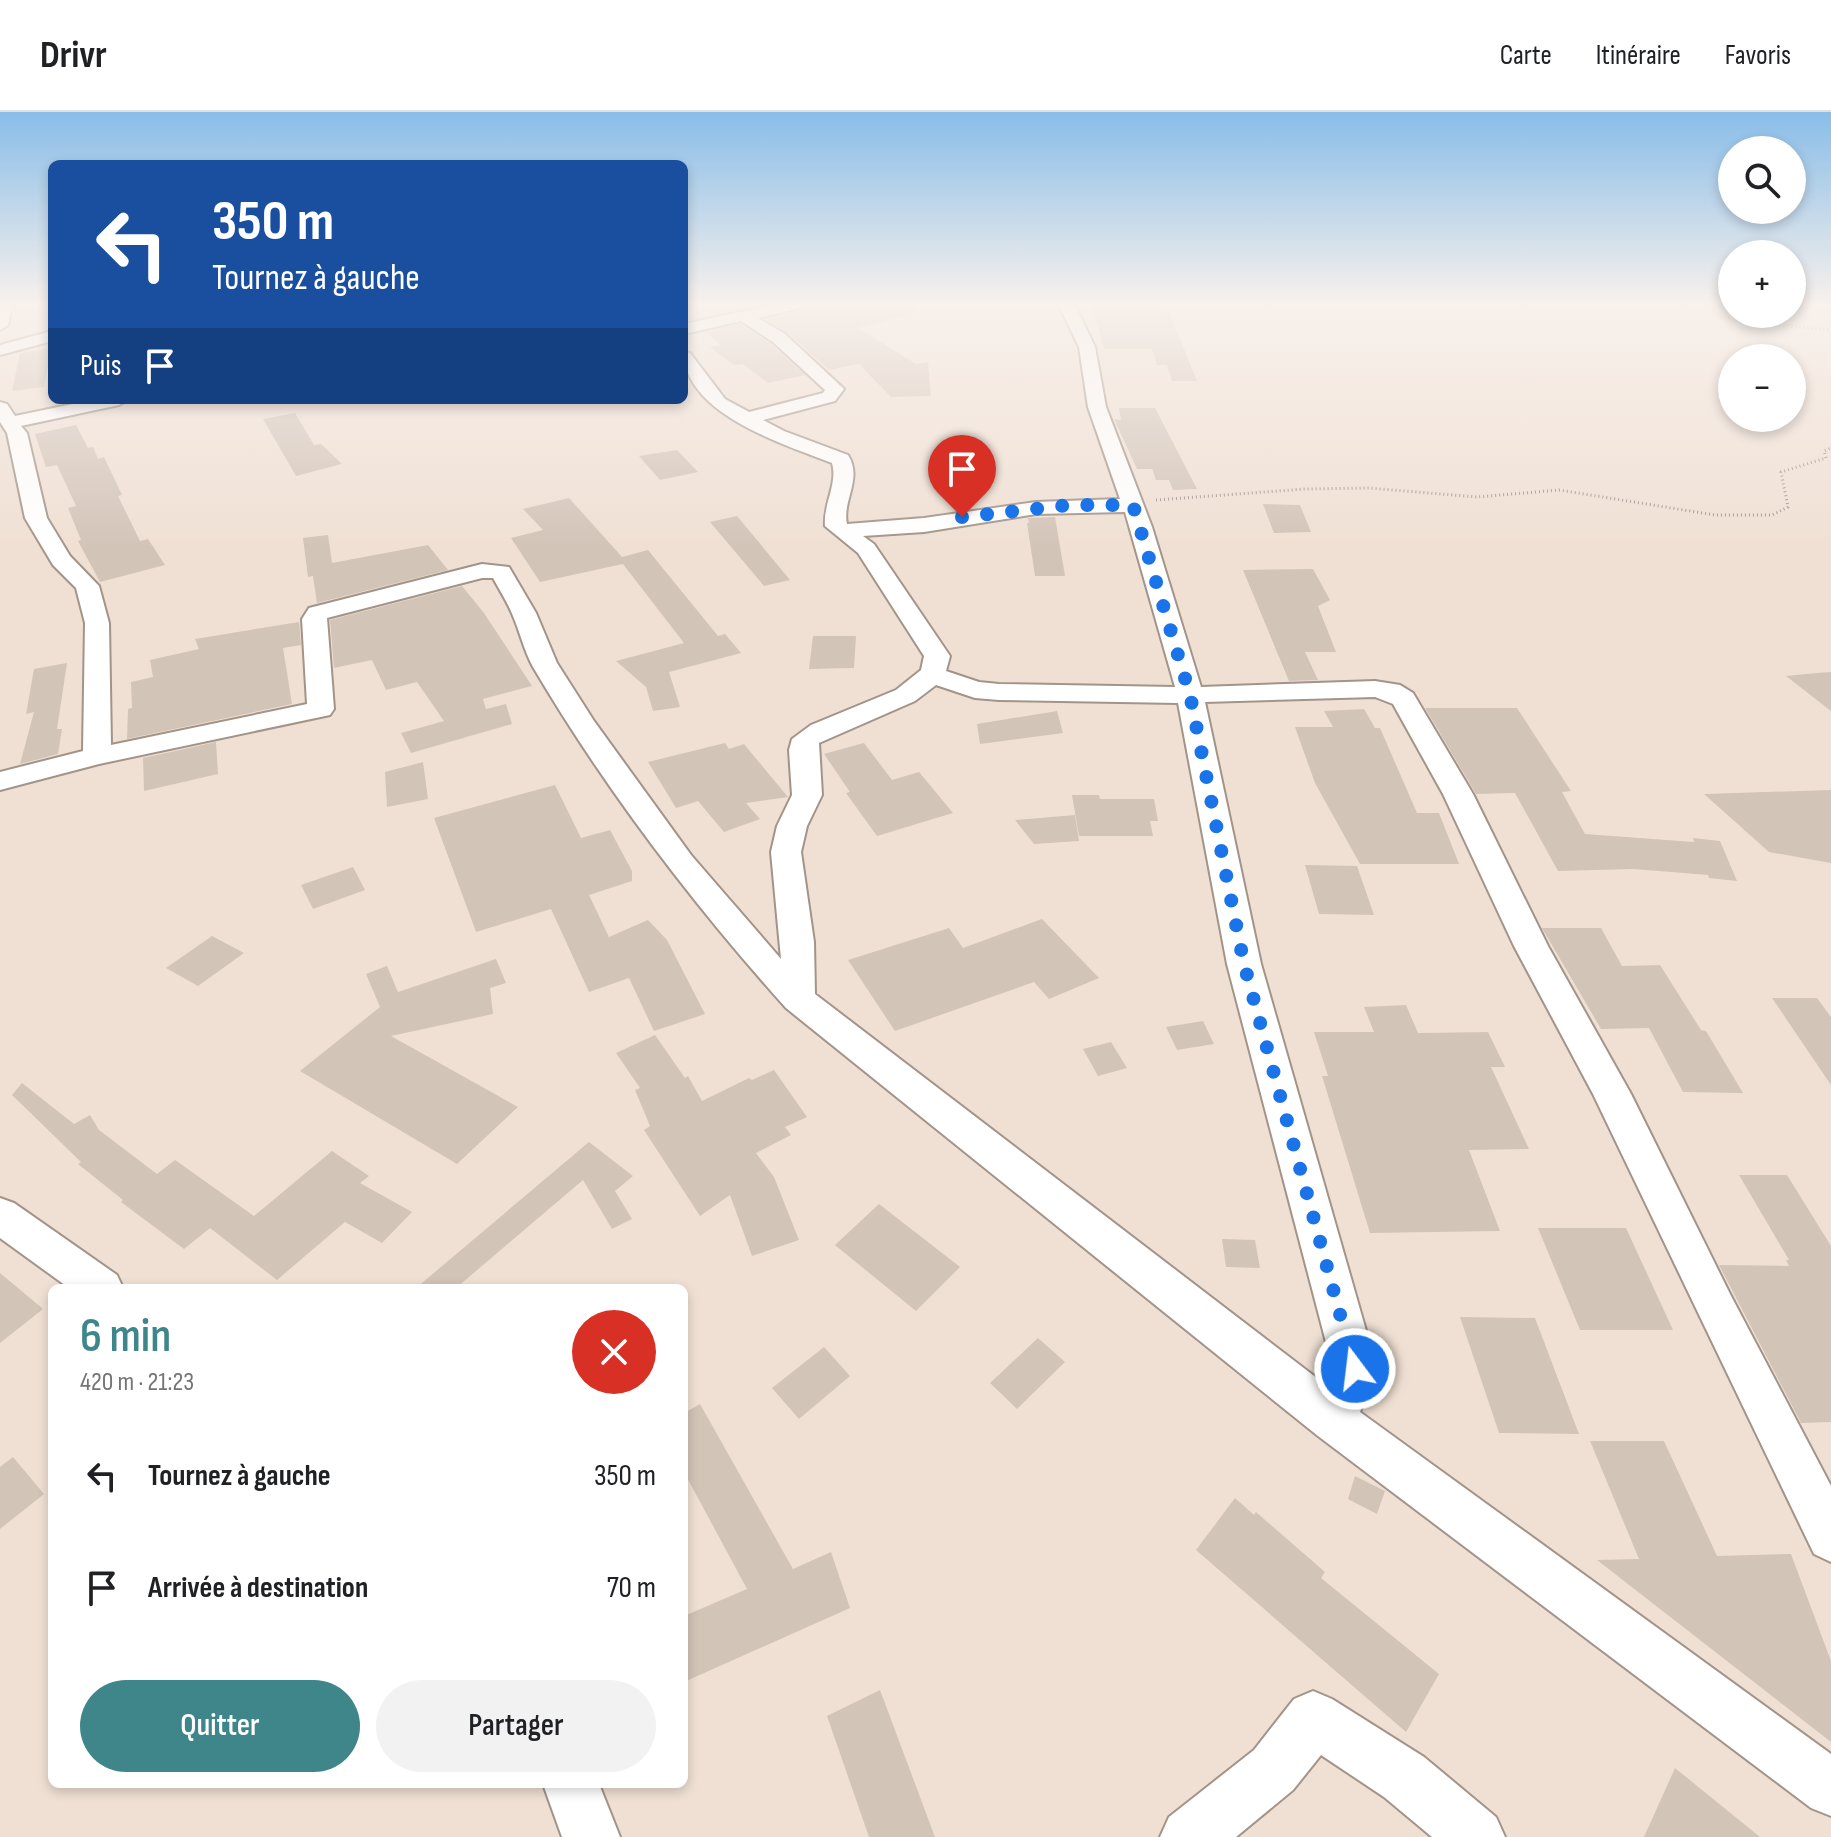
<!DOCTYPE html>
<html lang="fr">
<head>
<meta charset="utf-8">
<style>
	:root { --surface:#fff; --page:#f2f2f2; --text:#202124; --muted:#757577; --line:#e0e0e0; --accent:#3e868a }
	body { margin:0; font-family:"Sofia Sans Condensed",sans-serif; background:var(--page); color:var(--text); height:100vh; display:flex; flex-direction:column; font-size:30px; white-space:nowrap }
	* { box-sizing:border-box; margin:0 }
	p { font-size:26px; color:var(--muted) }
	.icon { flex:none; width:44px; height:44px; fill:none; stroke:currentColor; stroke-width:2; stroke-linecap:round; stroke-linejoin:round }
	.map { position:relative; flex:1; overflow:hidden }
	.drawer { position:absolute; left:48px; top:1172px; width:640px; height:504px; display:flex; flex-direction:column; background:var(--surface); border-radius:12px; box-shadow:0 4px 12px #0003 }
	.drawer>* { flex:none }
	.banner { position:absolute; left:48px; top:48px; width:640px; height:244px; border-radius:12px; box-shadow:0 4px 12px #0003; background:#1a4fa0; color:#fff; overflow:hidden }
	.fabs { position:absolute; left:1718px; top:24px; display:grid; gap:16px }
	.fabs a { display:grid; place-items:center; width:88px; height:88px; border-radius:50%; background:var(--surface); box-shadow:0 4px 12px #0003; font-size:40px }
	.pin { position:absolute; display:grid; place-items:center; width:68px; height:68px; color:#fff; margin:-82px -34px; border-radius:50% 50% 50% 0; rotate:-45deg; box-shadow:0 0 8px #0007 }
	.pin .icon { rotate:45deg }
	.me { position:absolute; width:88px; margin:-44px; rotate:345deg; stroke-linejoin:round; filter:drop-shadow(0 0 6px #0008) }
	.turn { display:flex; align-items:center; gap:28px; height:168px; padding:0 32px; font-size:36px }
	.turn .icon { width:104px; height:104px; stroke-width:2.5 }
	.turn b { display:block; font-size:56px; line-height:68px }
	.then { display:flex; align-items:center; height:76px; padding:0 32px; background:#0003; gap:16px; font-size:30px }
	.round { display:grid; place-items:center; flex:none; width:84px; height:84px; border-radius:42px; background:var(--page) }
	.head { display:flex; align-items:center; justify-content:space-between; height:136px; padding:0 32px }
	h1 { font-size:48px; font-weight:600; line-height:60px; color:var(--accent) }
	.action { display:flex; gap:16px; margin-top:auto; padding:16px 32px }
	.action a { flex:1; height:92px; border-radius:48px; background:var(--accent); color:#fff; font-size:32px; font-weight:600; line-height:92px; text-align:center }
	.action a+a { background:var(--page); color:var(--text) }
	ul { padding:0; list-style:none }
	li { display:flex; align-items:center; gap:24px; height:112px; padding:0 32px }
	li div { flex:1 }
	li b { display:block; font-size:30px }
	li em { font-style:normal }
	header { display:flex; align-items:center; gap:48px; box-sizing:border-box; height:112px; padding:0 40px; background:var(--surface); border-bottom:2px solid var(--line) }
	header strong { font-size:38px }
	nav { display:flex; gap:44px; margin-inline-start:auto; font-size:28px }
	.map>svg:first-child { display:block }
	.building { fill:#d3c4b8 }
	.lines { fill:none; stroke-linecap:round; stroke-linejoin:round }
	.minor-casing { stroke:#a29488; stroke-width:4 }
	.path { stroke:#9e938a; stroke-width:3; stroke-dasharray:1 3; stroke-linecap:butt }
	.minor { fill:#fff; fill-rule:evenodd }
	.route { stroke:#1a73e8; stroke-width:14; stroke-dasharray:0 25.2 }
</style>
</head>
<body>
<header>
<strong>Drivr</strong>
<nav><a>Carte</a><a>Itinéraire</a><a>Favoris</a></nav>
</header>
<div class="map">
<svg width="1831" height="1725" viewBox="0 0 1831 1725">
	<rect width="100%" height="100%" fill="#f0e0d4"/>
	<g class="building">
		<path d="M806,193H917L918,200L858,216L916,252L928,250L931,284L891,285L859,252L829,258L787,220L766,207L802,199Z"/>
		<path d="M1092,193H1166L1197,269H1172L1167,253H1157L1152,237H1104Z"/>
		<path d="M740,212L771,232L805,263L768,271L743,252L734,253L710,235L721,233L706,220Z"/>
		<path d="M51,236L44,275L12,279L20,241Z"/>
		<path d="M1119,296H1155L1197,377L1173,378L1169,368H1156L1152,357H1137L1114,307L1121,308Z"/>
		<path d="M295,301L314,333L321,332L342,352L296,364L263,307Z"/>
		<path d="M76,313L88,336L93,335L98,347L104,345L122,383L118,384L140,429L148,427L165,453L100,470L78,429L81,428L68,396L76,394L57,353L46,355L35,322Z"/>
		<path d="M677,338L698,360L660,368L639,344Z"/>
		<path d="M569,386L622,445L648,438L718,524L725,522L741,541L669,560L680,595L653,599L646,575L616,549L684,531L623,452L540,470L511,426L543,418L523,397Z"/>
		<path d="M1263,392L1300,393L1311,420L1274,421Z"/>
		<path d="M737,404L790,468L764,474L710,410Z"/>
		<path d="M1055,405L1065,464H1035L1027,411H1029L1028,406Z"/>
		<path d="M328,423L332,451L428,433L448,458L317,491L313,464L308,465L303,426Z"/>
		<path d="M1313,457L1330,488L1318,494L1336,540H1305L1318,568L1289,569L1243,458Z"/>
		<path d="M462,474L484,501L532,574L483,587L486,597L506,592L512,612L411,641L401,621L444,609L417,570L386,578L372,548L334,556L330,508Z"/>
		<path d="M299,510L301,533L283,536L292,592L127,627L128,597L132,596L131,570L153,565L150,548L199,537L195,527Z"/>
		<path d="M813,524H856L854,556L809,557Z"/>
		<path d="M67,551L57,617H62L58,642L20,652L34,600L26,602L34,557Z"/>
		<path d="M1831,560V599L1786,564L1817,561Z"/>
		<path d="M1425,596H1517L1571,679L1562,680L1585,722L1694,730L1693,726L1720,729L1737,769L1709,766L1708,763L1633,757L1558,759L1515,681L1476,682Z"/>
		<path d="M1364,597L1375,616H1380L1417,701H1439L1459,752H1360L1315,671L1295,615H1333L1324,599Z"/>
		<path d="M1057,599L1063,621L980,632L977,612Z"/>
		<path d="M216,630L218,662L144,679L143,646Z"/>
		<path d="M725,631L729,637L744,632L788,685L746,691L760,707L724,720L698,689L676,696L648,650Z"/>
		<path d="M864,631L892,668L919,660L953,701L877,724L846,681L850,680L824,642Z"/>
		<path d="M423,650L428,687L387,695L385,660Z"/>
		<path d="M555,673L581,726L610,718L632,759V769L589,783L609,825L648,808L667,828L705,902L654,919L629,866L589,880L551,797L476,820L434,706Z"/>
		<path d="M1831,678V751L1769,740L1704,682Z"/>
		<path d="M1072,683H1099L1100,687H1154L1158,709H1150L1153,724H1079Z"/>
		<path d="M1075,703L1079,729L1034,732L1015,708Z"/>
		<path d="M1305,753L1357,754L1374,803L1319,802Z"/>
		<path d="M353,755L365,778L313,797L301,773Z"/>
		<path d="M1042,807L1099,866L1049,887L1034,870L895,919L848,848L949,816L963,836Z"/>
		<path d="M1542,816H1601L1622,854L1660,853L1701,918L1706,919L1743,981L1683,980L1649,916L1601,917Z"/>
		<path d="M212,824L244,841L198,874L166,856Z"/>
		<path d="M496,847L506,871L490,876L493,902L391,924L518,995L457,1052L300,959L380,895L366,862L387,854L398,880Z"/>
		<path d="M1772,886H1817L1831,905V973Z"/>
		<path d="M1406,893L1418,921L1488,920L1505,955H1491L1529,1037L1469,1038L1500,1119L1370,1121L1322,964H1328L1314,920H1374L1364,895Z"/>
		<path d="M1203,909L1214,932L1177,938L1166,915Z"/>
		<path d="M655,923L685,966L688,964L702,989L749,966L752,968L774,958L807,1005L785,1015L791,1023L756,1041L774,1065L799,1128L752,1144L730,1083L700,1104L644,1018L650,1014L635,978L640,976L616,941Z"/>
		<path d="M1111,930L1127,956L1098,964L1083,937Z"/>
		<path d="M22,971L74,1012L90,1003L99,1018L157,1062L175,1048L254,1104L332,1039L369,1064L360,1071L412,1100L382,1131L345,1110L277,1168L210,1116L184,1137L121,1090L123,1088L78,1052L81,1050L12,983Z"/>
		<path d="M589,1030L633,1064L615,1079L632,1107L612,1117L583,1068L456,1176H416Z"/>
		<path d="M1739,1063H1787L1831,1134V1310L1801,1311L1719,1153L1789,1154L1786,1148H1789Z"/>
		<path d="M879,1092L960,1155L916,1199L835,1133Z"/>
		<path d="M1538,1116H1626L1673,1218H1580Z"/>
		<path d="M1222,1127L1255,1128L1260,1156L1226,1155Z"/>
		<path d="M0,1161L43,1197L0,1231Z"/>
		<path d="M1460,1205L1535,1206L1579,1322L1499,1321Z"/>
		<path d="M1038,1226L1065,1250L1017,1297L990,1271Z"/>
		<path d="M824,1235L850,1264L799,1307L772,1276Z"/>
		<path d="M700,1292L793,1457L831,1440L850,1496L684,1570V1504L747,1477L684,1360V1301Z"/>
		<path d="M1590,1329H1664L1717,1444L1791,1442L1831,1549V1630L1597,1448L1639,1447Z"/>
		<path d="M13,1345L44,1382L0,1417V1355Z"/>
		<path d="M1355,1364L1385,1379L1377,1402L1348,1387Z"/>
		<path d="M1235,1386L1254,1403L1256,1400L1325,1460L1321,1466L1439,1562L1406,1620L1196,1438Z"/>
		<path d="M880,1578L935,1725H869L827,1604Z"/>
		<path d="M1675,1656L1760,1725H1644Z"/>
	</g>
	<g class="lines">
		<g class="minor-casing">
			<g id="minor">
				<path d="M0,193H12L8,213L0,218Z"/>
				<path d="M772,193H803L801,196L758,206L785,222L844,277L835,289L763,308L784,319L848,343C863,367 842,388 847,412L924,406L1036,390L1120,387L1088,295L1079,235L1059,193H1075L1095,235L1106,295L1152,415L1201,575L1375,569L1400,573L1413,581L1473,682L1548,834L1631,982L1730,1182L1831,1374V1450L1814,1442L1593,982L1514,834L1443,682L1393,592L1375,585L1205,590L1261,852L1377,1257L1360,1300L1831,1642V1704L1811,1696L1318,1324L786,896C692,791 605,677 533,555C524,539 520,520 513,504C508,491 500,479 493,466H482L327,506L334,597L330,603L99,652L0,678V660L83,639L85,511L76,476L53,453L25,406L7,321L0,310V290L7,292L15,304L92,288H128L119,293L21,314L27,321L47,406L70,444L99,474L109,511L111,633L307,592L302,507L309,496L482,452L509,455L536,501L557,551L594,609L691,743L781,847L771,740L777,714L792,683L789,638L792,627L811,613L896,578L921,558L924,544L858,441L825,414C823,392 838,372 832,351C784,332 684,302 684,240L690,241L725,287L749,300L823,281L825,278L773,230L741,209L684,222V212ZM1125,400L1175,575L999,572L979,570L946,559L950,544L874,432L863,424L924,420L1036,402ZM936,573L975,586L999,588L1178,591L1227,852L1333,1257L1326,1273L815,882L814,830L801,740L807,714L822,683L819,631L915,589Z"/>
				<path d="M52,219V229L0,243V233Z"/>
				<path d="M0,1086L14,1091L117,1163L123,1176H69L0,1126Z"/>
				<path d="M1313,1579L1332,1587L1424,1645L1496,1705L1505,1725H1432L1384,1685L1321,1643L1293,1678L1236,1725H1160L1169,1705L1254,1638L1294,1587Z"/>
				<path d="M543,1672H599L620,1725H562Z"/>
			</g>
		</g>
		<g class="path">
			<path d="M1682,193L1733,208L1831,218"/>
			<path d="M1156,388L1305,377L1369,376L1477,385L1559,378L1715,403H1772L1788,395L1781,360L1826,346L1824,339L1831,336"/>
		</g>
		<use href="#minor" class="minor"/>
	</g>
	<linearGradient id="sky" x2="0" y2="1"><stop stop-color="#89bde8"/><stop offset="0.44" stop-color="#f8f1ec"/><stop offset="1" stop-color="#f8f1ec" stop-opacity="0"/></linearGradient>
	<rect width="1831" height="435" fill="url(#sky)"/>
	<g class="lines">
		<path class="route" d="M962,405L1070,393H1133L1190,583L1244,852L1355,1257"/>
	</g>
</svg>
<div class="fabs">
<a><svg class="icon" aria-label="search" viewBox="0 0 24 24"><circle cx="10" cy="10" r="6"/><path d="M15 15l6 6"/></svg></a>
<a>+</a>
<a>−</a>
</div>
<div class="pin" style="left:962px;top:405px;background:#d93025"><svg class="icon" aria-label="arrive" viewBox="0 0 24 24"><path d="M6 21V4h12l-3 4 3 4H6"/></svg></div>
<svg class="me" style="left:1355px;top:1257px" viewBox="-20 -20 40 40"><circle r="17" fill="#1a73e8" stroke="#fff" stroke-width="3"/><path d="M0-11L8 9 0 5-8 9z" fill="#fff"/></svg>
<div class="banner">
<div class="turn"><svg class="icon" aria-label="left" viewBox="0 0 24 24"><path d="M17 20v-9H6M10 6l-5 5 5 5"/></svg><div><b>350 m</b>Tournez à gauche</div></div>
<div class="then">Puis<svg class="icon" aria-label="arrive" viewBox="0 0 24 24"><path d="M6 21V4h12l-3 4 3 4H6"/></svg></div>
</div>
<section class="drawer">
<div class="head"><div><h1>6 min</h1><p>420 m · 21:23</p></div><a class="round" style="background:#d93025;color:#fff"><svg class="icon" aria-label="close" viewBox="0 0 24 24"><path d="M6 6l12 12M18 6L6 18"/></svg></a></div>
<ul>
<li><svg class="icon" aria-label="left" viewBox="0 0 24 24"><path d="M17 20v-9H6M10 6l-5 5 5 5"/></svg><div><b>Tournez à gauche</b></div><em>350 m</em></li>
<li><svg class="icon" aria-label="arrive" viewBox="0 0 24 24"><path d="M6 21V4h12l-3 4 3 4H6"/></svg><div><b>Arrivée à destination</b></div><em>70 m</em></li>
</ul>
<div class="action"><a>Quitter</a><a>Partager</a></div>
</section>
</div>
</body>
</html>
